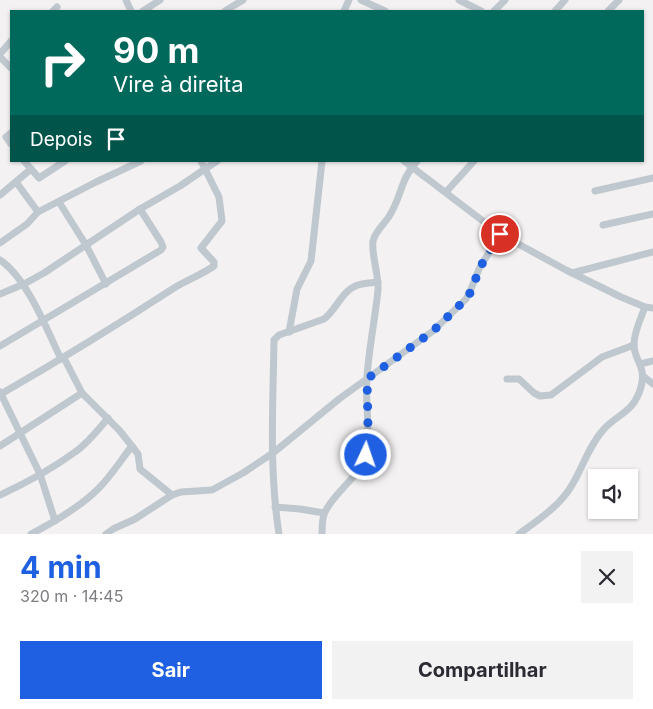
<!DOCTYPE html>
<html lang="pt">
<head>
<meta charset="utf-8">
<style>
	:root { --surface:#fff; --page:#f2f2f3; --text:#2b2b33; --muted:#7c7c81; --accent:#1e60e1 }
	body { margin:0; font-family:Inter,sans-serif; background:var(--page); color:var(--text); height:100vh; display:flex; flex-direction:column; font-size:19px; white-space:nowrap }
	* { box-sizing:border-box; margin:0 }
	p { font-size:16px; color:var(--muted) }
	.icon { flex:none; width:28px; height:28px; fill:none; stroke:currentColor; stroke-width:2; stroke-linecap:round; stroke-linejoin:round }
	.map { position:relative; height:534px; overflow:hidden }
	.drawer { display:flex; flex-direction:column; background:var(--surface); flex:1 }
	.drawer>* { flex:none }
	.banner { position:absolute; left:10px; top:10px; width:634px; height:152px; border-radius:0px; box-shadow:0 1px 4px #0004; background:#00695c; color:#fff; overflow:hidden }
	.fabs { position:absolute; left:588px; top:469px; display:grid; gap:10px }
	.fabs a { display:grid; place-items:center; width:50px; height:50px; border-radius:0px; background:var(--surface); box-shadow:0 1px 4px #0004; font-size:25px }
	.pin { position:absolute; display:grid; place-items:center; width:42px; height:42px; color:#fff; margin:-21px; border:2px solid #fff; border-radius:50%; box-shadow:0 1px 5px #0007 }
	.me { position:absolute; width:55px; margin:-28px; rotate:3deg; stroke-linejoin:round; filter:drop-shadow(0 0 4px #0008) }
	.turn { display:flex; align-items:center; gap:18px; height:105px; padding:0 20px; font-size:22px }
	.turn .icon { width:65px; height:65px; stroke-width:2.5 }
	.turn b { display:block; font-size:35px; line-height:42px }
	.then { display:flex; align-items:center; height:48px; padding:0 20px; background:#0003; gap:10px; font-size:19px }
	.round { display:grid; place-items:center; flex:none; width:52px; height:52px; border-radius:0px; background:var(--page) }
	.head { display:flex; align-items:center; justify-content:space-between; height:85px; padding:0 20px }
	h1 { font-size:30px; font-weight:700; line-height:38px; color:var(--accent) }
	.primary-button { display:flex; gap:10px; margin-top:auto; padding:10px 20px }
	.primary-button a { flex:1; height:58px; border-radius:0px; background:var(--accent); color:#fff; font-size:20px; font-weight:700; line-height:58px; text-align:center }
	.primary-button a+a { background:var(--page); color:var(--text) }
	.map>svg:first-child { display:block }
	.lines { fill:none; stroke-linecap:round; stroke-linejoin:round }
	.street { stroke:#bfc7cf; stroke-width:7 }
	.route { stroke:#1e60e1; stroke-width:9; stroke-dasharray:0 16.2 }
</style>
</head>
<body>
<div class="map">
<svg width="653" height="534" viewBox="0 0 653 534">
	<rect width="100%" height="100%" fill="#f3f1f1"/>
	<g class="lines">
		<g class="street">
			<path d="M126,0L131,11"/>
			<path d="M361,0L385,11"/>
			<path d="M459,0L481,11"/>
			<path d="M53,11L57,7"/>
			<path d="M143,11L160,0"/>
			<path d="M225,11L243,0"/>
			<path d="M344,11L349,0"/>
			<path d="M494,11L505,0"/>
			<path d="M555,11L565,0"/>
			<path d="M608,11L619,0"/>
			<path d="M0,54L11,41"/>
			<path d="M0,57L11,68"/>
			<path d="M11,133L6,137L11,144"/>
			<path d="M24,161L39,178L65,161"/>
			<path d="M404,161L500,234L566,270L621,297L645,307L653,308"/>
			<path d="M16,182L38,212L96,182L141,161"/>
			<path d="M595,191L653,178"/>
			<path d="M446,192L474,161"/>
			<path d="M0,195L31,169"/>
			<path d="M59,202L86,245L106,284"/>
			<path d="M603,225L653,214"/>
			<path d="M0,243L27,224L38,212"/>
			<path d="M0,260C27,278 47,330 61,359"/>
			<path d="M572,273L653,252"/>
			<path d="M0,294L24,284L44,273L140,209L180,186L205,169L201,161"/>
			<path d="M289,332L297,289L311,261L322,161"/>
			<path d="M0,346L161,250L163,247L161,242L140,209"/>
			<path d="M64,358L82,393L120,431L138,454L140,469L172,495"/>
			<path d="M640,364L653,361"/>
			<path d="M643,376L653,384"/>
			<path d="M507,379H519L534,393L540,396L551,395L602,357L634,345"/>
			<path d="M0,392L40,474L55,521"/>
			<path d="M1,394C60,360 117,325 174,288C187,280 201,275 214,266V262L201,248L222,221L219,197L205,169L217,161"/>
			<path d="M0,446L82,393"/>
			<path d="M0,495C26,483 52,469 75,452C88,443 98,430 108,418"/>
			<path d="M275,507L300,509L324,513"/>
			<path d="M31,534C54,522 79,508 98,489C111,476 121,460 132,446"/>
			<path d="M106,534L113,529L135,519L172,495L181,492L212,490L243,473L273,453L339,399L433,331L466,299L471,289L479,269L500,234"/>
			<path d="M279,534C269,470 273,404 274,340L279,335L324,319C337,309 342,290 358,285C364,283 371,283 378,282"/>
			<path d="M322,534C322,527 322,518 325,512C336,489 364,475 367,449C370,425 365,401 367,377C369,348 375,319 378,290C379,275 371,254 373,241C375,232 383,225 388,218C401,200 400,179 417,161"/>
			<path d="M519,534C538,520 560,506 572,485C583,467 589,445 604,429C619,413 634,412 641,387C647,366 633,359 634,344C634,332 641,318 645,307"/>
		</g>
	</g>
	<g class="lines">
		<path class="route" d="M366,455L368,421L367,379L433,331L466,299L472,290L479,269L500,234"/>
	</g>
</svg>
<div class="fabs">
<a><svg class="icon" aria-label="sound" viewBox="0 0 24 24"><path d="M4 9h4l5-4v14l-5-4H4zM17 9q2 3 0 6"/></svg></a>
</div>
<div class="pin" style="left:500px;top:234px;background:#d93025"><svg class="icon" aria-label="arrive" viewBox="0 0 24 24"><path d="M6 21V4h12l-3 4 3 4H6"/></svg></div>
<svg class="me" style="left:366px;top:455px" viewBox="-20 -20 40 40"><circle r="17" fill="#1e60e1" stroke="#fff" stroke-width="3"/><path d="M0-11L8 9 0 5-8 9z" fill="#fff"/></svg>
<div class="banner">
<div class="turn"><svg class="icon" aria-label="right" viewBox="0 0 24 24"><path d="M7 20v-9h11M14 6l5 5-5 5"/></svg><div><b>90 m</b>Vire à direita</div></div>
<div class="then">Depois<svg class="icon" aria-label="arrive" viewBox="0 0 24 24"><path d="M6 21V4h12l-3 4 3 4H6"/></svg></div>
</div>
</div>
<section class="drawer">
<div class="head"><div><h1>4 min</h1><p>320 m · 14:45</p></div><a class="round"><svg class="icon" aria-label="close" viewBox="0 0 24 24"><path d="M6 6l12 12M18 6L6 18"/></svg></a></div>
<div class="primary-button"><a>Sair</a><a>Compartilhar</a></div>
</section>
</body>
</html>
